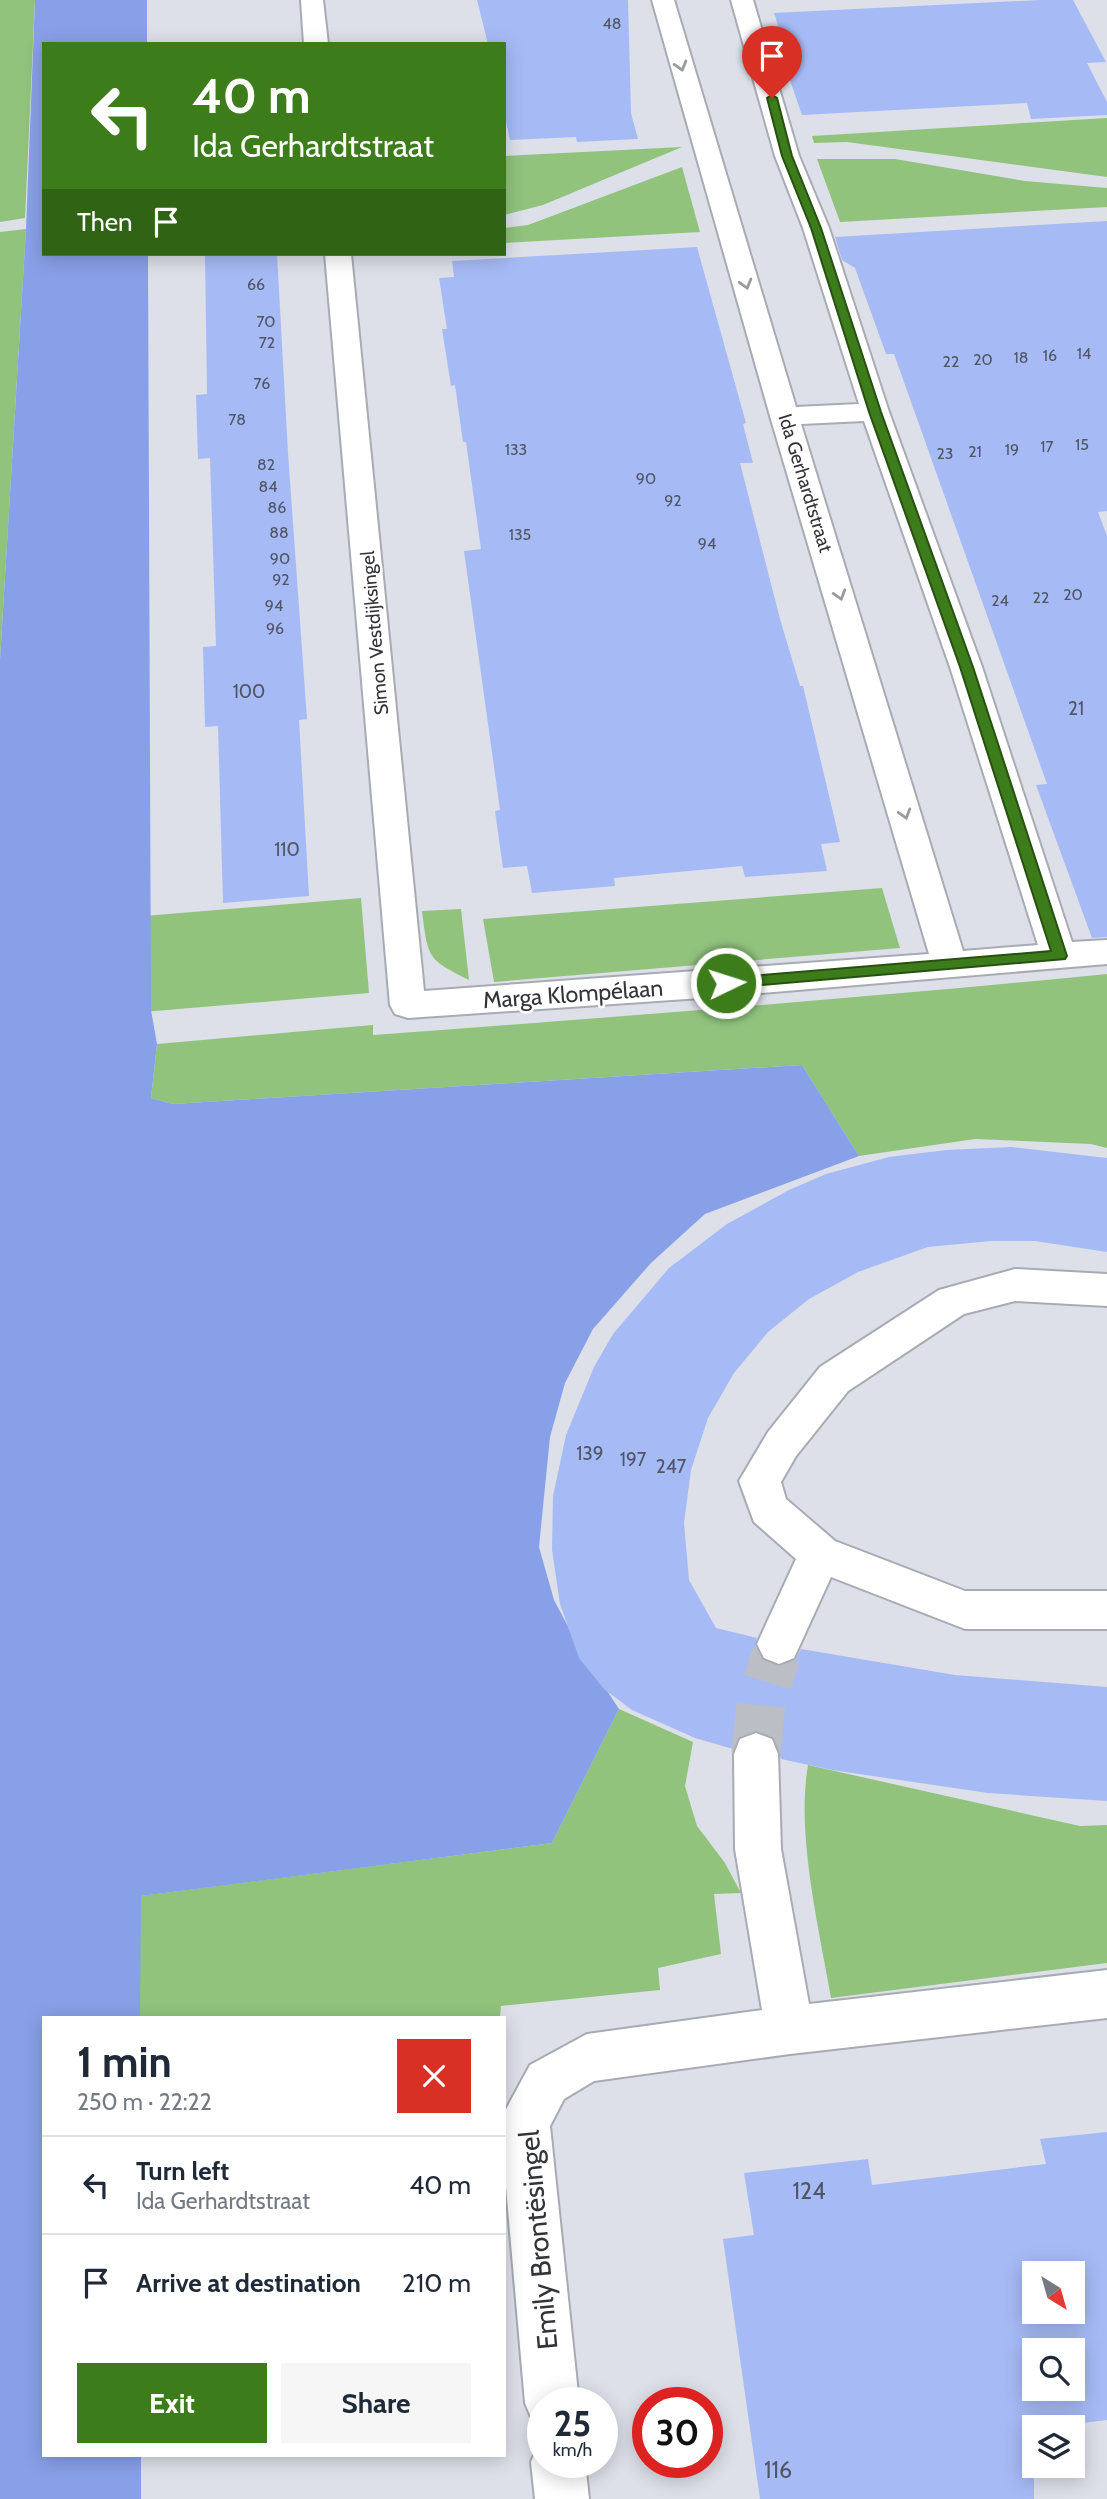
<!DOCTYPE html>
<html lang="en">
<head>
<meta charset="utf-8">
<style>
	:root { --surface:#fff; --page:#f6f6f7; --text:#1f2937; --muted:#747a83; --line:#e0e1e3; --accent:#3d7c1a }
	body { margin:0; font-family:Cabin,sans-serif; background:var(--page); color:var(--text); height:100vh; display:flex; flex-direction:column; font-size:26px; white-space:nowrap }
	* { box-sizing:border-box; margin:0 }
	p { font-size:23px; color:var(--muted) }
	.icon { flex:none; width:38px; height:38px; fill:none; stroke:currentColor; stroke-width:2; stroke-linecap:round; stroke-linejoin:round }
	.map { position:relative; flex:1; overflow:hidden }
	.panel { position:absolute; left:42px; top:2016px; width:464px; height:441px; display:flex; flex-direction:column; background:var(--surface); border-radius:0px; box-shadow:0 4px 18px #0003 }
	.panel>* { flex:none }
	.banner { position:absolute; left:42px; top:42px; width:464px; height:214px; border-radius:0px; box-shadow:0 4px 18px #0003; background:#3d7c1a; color:#fff; overflow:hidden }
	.needle { width:46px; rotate:143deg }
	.buttons { position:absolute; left:1022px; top:2261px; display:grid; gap:14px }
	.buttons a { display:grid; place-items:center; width:63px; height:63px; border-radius:0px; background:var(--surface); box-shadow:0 4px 18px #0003; font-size:35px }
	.speed { position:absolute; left:527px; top:2387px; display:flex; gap:14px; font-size:35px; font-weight:700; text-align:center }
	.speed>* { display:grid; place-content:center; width:91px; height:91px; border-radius:50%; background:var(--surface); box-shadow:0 4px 18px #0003; line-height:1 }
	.speed small { font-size:18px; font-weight:400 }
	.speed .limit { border:10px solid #d22; background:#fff; color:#111 }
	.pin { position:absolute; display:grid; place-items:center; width:60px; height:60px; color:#fff; margin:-72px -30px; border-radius:50% 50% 50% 0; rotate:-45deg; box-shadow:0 0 7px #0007 }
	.pin .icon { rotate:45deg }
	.me { position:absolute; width:77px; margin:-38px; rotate:86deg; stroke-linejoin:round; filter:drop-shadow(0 0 5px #0008) }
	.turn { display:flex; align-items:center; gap:24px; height:147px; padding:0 35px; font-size:32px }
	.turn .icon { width:91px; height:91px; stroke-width:2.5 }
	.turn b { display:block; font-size:49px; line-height:60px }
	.then { display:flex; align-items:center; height:66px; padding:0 35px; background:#0003; gap:14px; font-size:26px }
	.round { display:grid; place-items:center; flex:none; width:74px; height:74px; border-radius:0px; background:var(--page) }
	.summary { display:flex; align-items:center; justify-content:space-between; height:119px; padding:0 35px }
	h1 { font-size:42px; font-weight:700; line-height:52px }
	.action { display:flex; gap:14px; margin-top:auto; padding:14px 35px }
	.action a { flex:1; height:80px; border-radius:0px; background:var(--accent); color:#fff; font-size:28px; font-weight:700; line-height:80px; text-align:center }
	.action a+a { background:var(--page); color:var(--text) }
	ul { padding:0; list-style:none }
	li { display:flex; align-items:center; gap:21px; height:98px; padding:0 35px; border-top:2px solid var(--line) }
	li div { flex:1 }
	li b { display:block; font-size:26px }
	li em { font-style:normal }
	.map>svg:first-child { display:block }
	.green { fill:#91c37d }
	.water { fill:#88a0e8 }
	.building { fill:#a6baf5; fill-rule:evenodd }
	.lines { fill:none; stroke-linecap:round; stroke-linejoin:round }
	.minor-tunnel-far1 { stroke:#bbbec5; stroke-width:39; stroke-dasharray:39 19; stroke-linecap:butt }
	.minor-tunnel { stroke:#bbbec5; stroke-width:49; stroke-dasharray:49 24; stroke-linecap:butt }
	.minor-casing { stroke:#a8abb3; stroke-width:4 }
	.minor { fill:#fff; fill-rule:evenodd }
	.oneway { stroke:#999a9b }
	.route { fill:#3d7c1a; stroke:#285111; stroke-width:2 }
	.labels { text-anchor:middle; stroke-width:5; stroke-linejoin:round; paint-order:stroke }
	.far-number-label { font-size:16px; fill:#505666 }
	.far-street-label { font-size:19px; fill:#333437; stroke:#fff }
	.number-label { font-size:19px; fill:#505666 }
	.street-label { font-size:23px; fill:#333437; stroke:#fff }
	.near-number-label { font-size:23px; fill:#505666 }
	.near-street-label { font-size:28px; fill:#333437; stroke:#fff }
</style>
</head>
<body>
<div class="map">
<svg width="1107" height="2499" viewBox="0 0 1107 2499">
	<rect width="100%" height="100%" fill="#dde0e9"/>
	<g class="green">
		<path d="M0,0H35L25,218L0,222Z"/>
		<path d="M1107,118V177L847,142L814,143L812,136Z"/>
		<path d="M682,147L543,205L504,215V156Z"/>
		<path d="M817,159H895L1025,181L1107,188V207L840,222Z"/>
		<path d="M682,167L700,232L504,243V228L528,225Z"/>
		<path d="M26,229L0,660V232Z"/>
		<path d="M882,888L900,948L494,982L483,919Z"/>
		<path d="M361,898L369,993L131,1013L132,917Z"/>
		<path d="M461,909L469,980C427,959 428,958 422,911Z"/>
		<path d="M1107,974V1148L1091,1144L975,1139L859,1156L802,1065L173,1104L151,1098L157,1044L373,1025V1035C618,1017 862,998 1107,974Z"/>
		<path d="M619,1709L693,1742L685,1786L697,1826L725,1863L741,1893L714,1894L721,1954L658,1968L660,1990L501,2006L500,2018H140V1896L552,1843Z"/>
		<path d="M808,1765L1080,1826L1107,1825V1963L831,1998C819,1928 796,1835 808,1765Z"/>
	</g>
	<path class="water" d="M35,0H147V44H44V254H148L151,1010L157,1044L151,1098L173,1104L802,1065L859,1156L705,1214L651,1263L593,1329L565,1383L550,1437L539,1547L554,1600L581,1651L619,1709L552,1843L141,1896L140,2018H44V2455H141V2499H0V660L26,229Z"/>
	<g class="building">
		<path d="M477,0H628L631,113L638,139L577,142L576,137L510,140L504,112V44H488Z"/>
		<path d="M1040,0H1073L1106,62L1087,63L1107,102V115L1031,119L1027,103L802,115L772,28H779L774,13Z"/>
		<path d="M1107,221V511L1098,512L1107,536V937L1092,938L1036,785L1047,784L894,354H886L855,268L842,260L835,237Z"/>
		<path d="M697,247L746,423L743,424L753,463H740L780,619L800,686H803L840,842L821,844L827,871L745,877L742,866L614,878L615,886L532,893L527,866L503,868L495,811L500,810L464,551L481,549L466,442H463L455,385L451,386L442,329H447L439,278L454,277L452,261Z"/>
		<path d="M205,254H277L288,453L307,719L299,720L309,896L223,903L218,726L205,727L203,647L216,646L210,458L198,459L197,426L196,395L207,394Z"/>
		<path d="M1011,1147L1107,1158V1252L1035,1241H991L928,1247L858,1272L809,1299L768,1332L734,1373L708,1418L691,1470L684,1523L689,1580L716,1628L757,1638L755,1645L762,1659L778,1666L795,1660L801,1649L955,1675L1107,1687V1801L988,1793L832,1770L781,1759L774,1738L757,1731L739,1737L733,1749L695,1738L632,1710L604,1689L579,1658L560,1604L552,1550L553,1496L566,1435L594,1367L613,1334L669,1268L727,1224L789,1190L826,1174L889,1157L946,1150Z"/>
		<path d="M1107,2132V2420L1067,2425L1068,2427H1034V2499H760L723,2239L754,2235L744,2173L868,2159L872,2185L1046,2164L1040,2139ZM1034,2273H1073V2312H1034ZM1034,2350H1073V2389H1034Z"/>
	</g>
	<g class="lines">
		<path class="minor-tunnel-far1" d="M775,1657L779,1644"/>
		<path class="minor-tunnel" d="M756,1754L761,1703L776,1655"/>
		<g class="minor-casing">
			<g id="minor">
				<path d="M301,0H323L328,44H304Z"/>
				<path d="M652,0H674L796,407L859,404L803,228L775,156L731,0H753L799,156L829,228L889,412L982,667L1072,942L1107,940V964L701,998L408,1018L395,1014L390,1005L325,254H351L424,991L929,954L770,416ZM864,421L950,667L1038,945L963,951L801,424Z"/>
				<path d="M1015,1269L1107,1274V1306L1015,1301L964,1314L848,1391L796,1456L781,1482L786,1499L835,1541L965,1591H1107V1629H965L831,1577L794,1658L779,1664L764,1658L757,1644L796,1559L754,1522L739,1481L768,1432L820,1367L939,1290Z"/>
				<path d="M756,1733L772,1739L778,1754L781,1849L809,2004L1107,1970V2018L790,2054L594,2081L564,2099L550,2126L579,2403H542V2426L533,2422L525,2403L504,2164V2113L530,2065L587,2034L762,2010L735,1849L734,1754L740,1739Z"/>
				<path d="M542,2441V2462H585L589,2499H535L531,2462L539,2443Z"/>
			</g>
		</g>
		<use href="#minor" class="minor"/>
	</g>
	<defs><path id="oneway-chevron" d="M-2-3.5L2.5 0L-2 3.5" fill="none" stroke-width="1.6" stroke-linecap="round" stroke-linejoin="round" transform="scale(1.75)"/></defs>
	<g class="oneway">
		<use href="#oneway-chevron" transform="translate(681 66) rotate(74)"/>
		<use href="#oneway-chevron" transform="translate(746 284) rotate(74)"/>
		<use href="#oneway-chevron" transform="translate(840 595) rotate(73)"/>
		<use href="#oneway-chevron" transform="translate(905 814) rotate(73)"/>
	</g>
	<path class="route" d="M772,95L777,98L792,156L821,228L881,412L973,667L1067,956L1065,959L726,988L719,983L726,978L1051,951L960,667L869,412L811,228L782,156L767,98Z"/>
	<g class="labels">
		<g class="far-number-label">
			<text x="612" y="29">48</text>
			<text x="256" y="290">66</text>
			<text x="266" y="327">70</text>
			<text x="267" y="348">72</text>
			<text x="1084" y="359">14</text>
			<text x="1050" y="361">16</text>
			<text x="1021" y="363">18</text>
			<text x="983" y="365">20</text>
			<text x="951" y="367">22</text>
			<text x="262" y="389">76</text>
			<text x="237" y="425">78</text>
			<text x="1082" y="450">15</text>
			<text x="1047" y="452">17</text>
			<text x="516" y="455">133</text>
			<text x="1012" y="455">19</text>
			<text x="975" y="457">21</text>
			<text x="945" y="459">23</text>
			<text x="266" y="470">82</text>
			<text x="646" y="484">90</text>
			<text x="268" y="492">84</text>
			<text x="673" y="506">92</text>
			<text x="277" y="513">86</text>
			<text x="279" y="538">88</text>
			<text x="520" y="540">135</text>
			<text x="707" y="549">94</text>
			<text x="280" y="564">90</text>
			<text x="281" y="585">92</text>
			<text x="1073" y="600">20</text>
			<text x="1041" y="603">22</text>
			<text x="1000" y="606">24</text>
			<text x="274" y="611">94</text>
			<text x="275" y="634">96</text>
		</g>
		<g class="far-street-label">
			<text transform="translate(806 483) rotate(73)" y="7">Ida Gerhardtstraat</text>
			<text transform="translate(374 633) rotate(-95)" y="7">Simon Vestdijksingel</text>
		</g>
		<g class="number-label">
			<text x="249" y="698">100</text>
			<text x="1076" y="715">21</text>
			<text x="287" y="856">110</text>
			<text x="590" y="1460">139</text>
			<text x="633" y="1466">197</text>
			<text x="671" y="1473">247</text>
		</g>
		<g class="street-label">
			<text transform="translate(573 994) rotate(-4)" y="8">Marga Klompélaan</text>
		</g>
		<g class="near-number-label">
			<text x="809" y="2199">124</text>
			<text x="778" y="2478">116</text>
		</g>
		<g class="near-street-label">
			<text transform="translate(538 2240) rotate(-95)" y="10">Emily Brontësingel</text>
		</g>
	</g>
</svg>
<div class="buttons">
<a><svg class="needle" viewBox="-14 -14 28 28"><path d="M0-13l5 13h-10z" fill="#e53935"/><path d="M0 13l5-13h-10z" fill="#747a83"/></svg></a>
<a><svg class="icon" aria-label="search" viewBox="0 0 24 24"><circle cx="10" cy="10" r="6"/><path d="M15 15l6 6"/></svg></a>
<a><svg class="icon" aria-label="layers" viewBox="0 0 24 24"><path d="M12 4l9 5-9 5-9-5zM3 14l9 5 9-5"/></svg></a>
</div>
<div class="speed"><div>25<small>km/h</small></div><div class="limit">30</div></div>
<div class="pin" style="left:772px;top:98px;background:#d93025"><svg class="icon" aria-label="arrive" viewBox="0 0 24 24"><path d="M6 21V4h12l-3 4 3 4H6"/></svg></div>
<svg class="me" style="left:726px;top:983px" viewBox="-20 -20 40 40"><circle r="17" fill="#3d7c1a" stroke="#fff" stroke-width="3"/><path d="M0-11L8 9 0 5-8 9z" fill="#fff"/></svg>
<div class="banner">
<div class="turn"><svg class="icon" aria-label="left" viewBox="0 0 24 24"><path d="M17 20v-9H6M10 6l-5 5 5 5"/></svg><div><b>40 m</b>Ida Gerhardtstraat</div></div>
<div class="then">Then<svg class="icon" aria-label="arrive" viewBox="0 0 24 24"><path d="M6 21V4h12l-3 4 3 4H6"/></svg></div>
</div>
<section class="panel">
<div class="summary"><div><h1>1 min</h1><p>250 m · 22:22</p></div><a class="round" style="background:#d93025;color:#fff"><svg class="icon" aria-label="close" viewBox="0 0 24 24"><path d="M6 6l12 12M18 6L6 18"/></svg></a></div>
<ul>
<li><svg class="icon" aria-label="left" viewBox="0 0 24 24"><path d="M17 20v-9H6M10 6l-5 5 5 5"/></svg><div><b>Turn left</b><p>Ida Gerhardtstraat</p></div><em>40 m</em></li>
<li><svg class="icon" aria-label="arrive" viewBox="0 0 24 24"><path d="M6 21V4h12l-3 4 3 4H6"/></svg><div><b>Arrive at destination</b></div><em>210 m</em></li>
</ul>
<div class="action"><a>Exit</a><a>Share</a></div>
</section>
</div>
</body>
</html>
